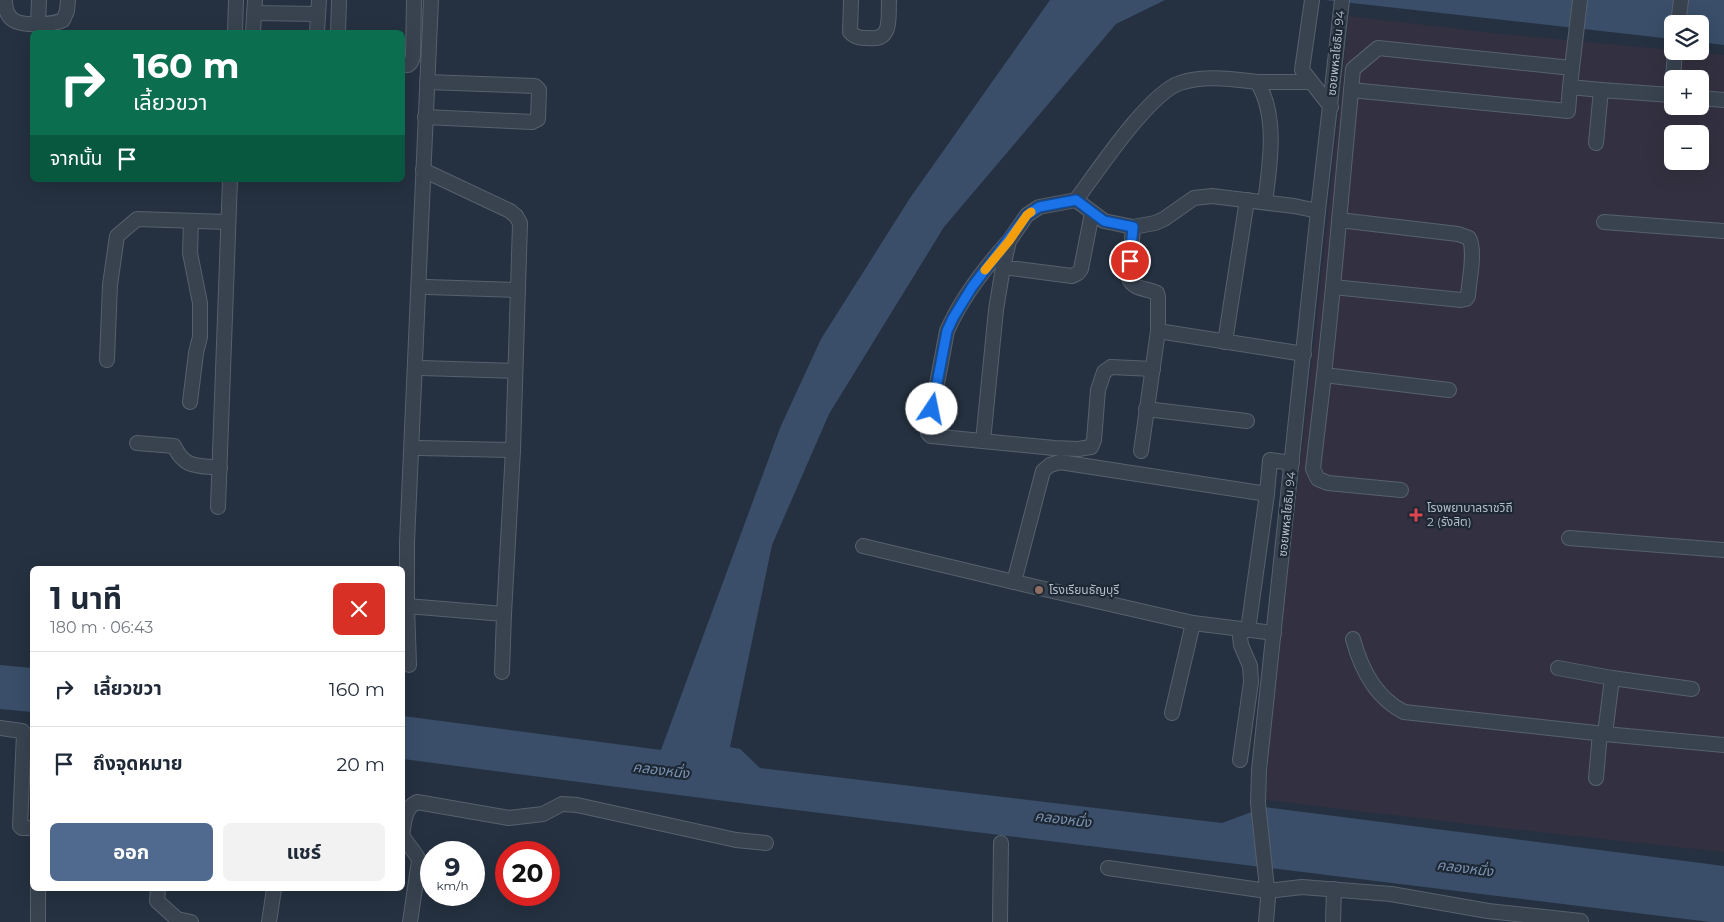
<!DOCTYPE html>
<html lang="th">
<head>
<meta charset="utf-8">
<style>
	:root { --surface:#fff; --page:#f2f2f3; --text:#1f2937; --muted:#747a83; --line:#e0e1e3; --accent:#50698e }
	body { margin:0; font-family:Montserrat,"Noto Sans Thai",sans-serif; background:var(--page); color:var(--text); height:100vh; display:flex; flex-direction:column; font-size:19px; white-space:nowrap }
	* { box-sizing:border-box; margin:0 }
	p { font-size:16px; color:var(--muted) }
	.icon { flex:none; width:28px; height:28px; fill:none; stroke:currentColor; stroke-width:2; stroke-linecap:round; stroke-linejoin:round }
	.map { position:relative; flex:1; overflow:hidden }
	.panel { position:absolute; left:30px; top:566px; width:375px; height:325px; display:flex; flex-direction:column; background:var(--surface); border-radius:8px; box-shadow:0 5px 20px #0002 }
	.panel>* { flex:none }
	.banner { position:absolute; left:30px; top:30px; width:375px; height:152px; border-radius:8px; box-shadow:0 5px 20px #0002; background:#0b6e4f; color:#fff; overflow:hidden }
	.buttons { position:absolute; left:1664px; top:15px; display:grid; gap:10px }
	.buttons a { display:grid; place-items:center; width:45px; height:45px; border-radius:8px; background:var(--surface); box-shadow:0 5px 20px #0002; font-size:25px }
	.speed { position:absolute; left:420px; top:841px; display:flex; gap:10px; font-size:25px; font-weight:700; text-align:center }
	.speed>* { display:grid; place-content:center; width:65px; height:65px; border-radius:50%; background:var(--surface); box-shadow:0 5px 20px #0002; line-height:1 }
	.speed small { font-size:12px; font-weight:400 }
	.speed .limit { border:8px solid #d22; background:#fff; color:#111 }
	.pin { position:absolute; display:grid; place-items:center; width:42px; height:42px; color:#fff; margin:-21px; border:2px solid #fff; border-radius:50%; box-shadow:0 1px 5px #0007 }
	.me { position:absolute; width:55px; margin:-28px; rotate:11deg; stroke-linejoin:round; filter:drop-shadow(0 0 4px #0008) }
	.turn { display:flex; align-items:center; gap:18px; height:105px; padding:0 20px; font-size:22px }
	.turn .icon { width:65px; height:65px; stroke-width:2.5 }
	.turn b { display:block; font-size:35px; line-height:42px }
	.then { display:flex; align-items:center; height:48px; padding:0 20px; background:#0003; gap:10px; font-size:19px }
	.round { display:grid; place-items:center; flex:none; width:52px; height:52px; border-radius:8px; background:var(--page) }
	.overview { display:flex; align-items:center; justify-content:space-between; height:85px; padding:0 20px }
	h1 { font-size:30px; font-weight:700; line-height:38px }
	.primary-button { display:flex; gap:10px; margin-top:auto; padding:10px 20px }
	.primary-button a { flex:1; height:58px; border-radius:8px; background:var(--accent); color:#fff; font-size:20px; font-weight:700; line-height:58px; text-align:center }
	.primary-button a+a { background:var(--page); color:var(--text) }
	ul { padding:0; list-style:none }
	li { display:flex; align-items:center; gap:15px; height:75px; padding:0 20px; border-top:1px solid var(--line) }
	li div { flex:1 }
	li b { display:block; font-size:19px }
	li em { font-style:normal }
	.map>svg:first-child { display:block }
	.medical { fill:#333141; fill-rule:evenodd }
	.water { fill:#3a4e69 }
	.lines { fill:none; stroke-linecap:round; stroke-linejoin:round }
	.minor-casing { stroke:#57616d; stroke-width:16 }
	.minor { stroke:#394350; stroke-width:14 }
	.route-casing { stroke:#114b97; stroke-width:12 }
	.route { stroke:#1a73e8; stroke-width:9 }
	.slow { stroke:#f59e0b; stroke-width:9 }
	.health-dot { fill:#e0444e; stroke:#1e2835; stroke-width:2 }
	.education-dot { fill:#8d6e63; stroke:#1e2835; stroke-width:2 }
	.labels { text-anchor:middle; stroke-width:4.5; stroke-linejoin:round; paint-order:stroke }
	.street-label { font-size:12px; fill:#b5beca; stroke:#1e2835 }
	.poi-label { font-size:12px; fill:#b5beca; stroke:#1e2835; text-anchor:start }
	.water-label { font-size:14px; font-style:italic; fill:#7c94b2; stroke:#1e2835 }
</style>
</head>
<body>
<div class="map">
<svg width="1724" height="922" viewBox="0 0 1724 922">
	<rect width="100%" height="100%" fill="#253140"/>
	<path class="medical" d="M1349,16L1493,33L1672,50V51L1724,55V852L1501,828L1266,800L1270,733L1319,298ZM1672,79H1700V106H1672ZM1672,134H1700V161H1672Z"/>
	<g class="water">
		<path d="M1050,0H1165L1116,24L944,227L829,414L772,545L730,747L740,749L760,768L1222,823L1265,807L1724,866V922H1710L763,806L403,759V716L661,750L780,428L821,339L910,198Z"/>
		<path d="M1325,0H1724V45L1700,42V24H1672V39Z"/>
		<path d="M0,665L32,668V712L0,709Z"/>
	</g>
	<g class="lines">
		<g class="minor-casing">
			<g id="minor">
				<path d="M5,0C5,8 7,17 15,21C26,26 53,25 63,20L67,11L68,0"/>
				<path d="M851,0L850,32C856,38 861,38 869,38C893,41 888,17 889,0"/>
				<path d="M1312,0L1302,70L1331,107"/>
				<path d="M254,13L318,14"/>
				<path d="M38,24L39,0"/>
				<path d="M1678,24L1681,0"/>
				<path d="M235,32L236,0"/>
				<path d="M253,32L255,0"/>
				<path d="M317,32L319,0"/>
				<path d="M338,32L339,0"/>
				<path d="M402,65H408L411,62L413,57L414,0"/>
				<path d="M1572,68L1580,0"/>
				<path d="M1673,79L1675,51"/>
				<path d="M1257,82H1311"/>
				<path d="M1351,90L1568,111L1570,87"/>
				<path d="M1700,98L1724,100"/>
				<path d="M425,117L532,122L538,119L539,90L535,86L427,82"/>
				<path d="M1596,143L1601,90L1671,95"/>
				<path d="M423,170L510,211L516,216L520,223L513,450L504,614"/>
				<path d="M1076,200C1097,172 1149,93 1180,83C1205,75 1231,79 1257,82C1278,114 1270,165 1265,202"/>
				<path d="M1092,213L1081,269L1078,273L1072,276L1003,267L1009,241L1027,215L1039,207L1076,200L1104,221L1133,227L1155,223L1164,219L1194,198L1212,196L1294,206L1318,211"/>
				<path d="M1604,222L1724,231"/>
				<path d="M1133,227L1129,278C1133,290 1147,288 1157,293L1158,297V331L1304,354"/>
				<path d="M1007,243C983,270 961,299 947,331L929,426L928,433L931,436L1054,448L1078,449L1091,447L1094,440L1098,390L1104,372L1111,367L1153,369"/>
				<path d="M427,287L518,290"/>
				<path d="M1333,287L1461,300L1466,299L1468,296C1469,280 1476,251 1469,238L1458,234L1339,220"/>
				<path d="M1225,342L1247,200"/>
				<path d="M107,360L110,285L117,236L137,219L228,222"/>
				<path d="M421,368L515,371"/>
				<path d="M1324,375L1313,469L1318,479L1328,483L1401,490"/>
				<path d="M1449,390L1324,375L1333,287L1353,69L1378,48L1572,68L1570,87L1601,90"/>
				<path d="M190,402L196,353L200,337V303L190,253L191,221"/>
				<path d="M1146,409L1247,421"/>
				<path d="M983,441L996,310L1003,267"/>
				<path d="M137,443L174,446C185,469 197,465 220,468"/>
				<path d="M419,448L513,450"/>
				<path d="M1141,451L1158,331"/>
				<path d="M218,507L230,180"/>
				<path d="M1569,538L1724,550"/>
				<path d="M863,546L1014,582"/>
				<path d="M407,606L504,614L502,672"/>
				<path d="M1193,623L1014,582L1043,471L1050,465L1060,462L1267,494"/>
				<path d="M1239,629L1241,645L1250,666L1251,682L1240,760"/>
				<path d="M1248,630L1267,494L1270,460L1292,463"/>
				<path d="M1353,639C1361,669 1376,698 1404,712L1605,734L1724,745"/>
				<path d="M409,665L407,606V542L431,0"/>
				<path d="M1558,668L1612,678"/>
				<path d="M1172,713L1193,623L1274,633"/>
				<path d="M0,728L22,731L24,733L20,826L22,828H32"/>
				<path d="M1605,734L1612,678L1692,689"/>
				<path d="M1596,778L1600,733"/>
				<path d="M402,834C405,821 404,808 417,802L509,818L543,814L562,804L577,805L736,840L766,843"/>
				<path d="M402,834C406,845 416,851 419,861L410,922"/>
				<path d="M1108,868L1267,891L1302,887L1391,894L1488,911L1581,921"/>
				<path d="M158,889L157,901L177,919L191,922"/>
				<path d="M38,922V889"/>
				<path d="M269,922L274,889"/>
				<path d="M1000,922L1001,843"/>
				<path d="M1266,922L1268,898L1258,803L1259,770L1318,211L1342,0"/>
				<path d="M1333,922L1334,889"/>
			</g>
		</g>
		<use href="#minor" class="minor"/>
	</g>
	<g class="lines">
		<g class="route-casing">
			<path id="route" d="M932,409L947,331L953,318L972,287L1027,215L1039,207L1076,200L1104,221L1133,227L1130,261"/>
		</g>
		<use href="#route" class="route"/>
		<path class="slow" d="M985,270L1009,241L1027,215L1031,212"/>
	</g>
	<path class="health-dot" d="M1413.5 507.5h5v5h5v5h-5v5h-5v-5h-5v-5h5z"/>
	<circle class="education-dot" cx="1039" cy="590" r="5"/>
	<g class="labels">
		<g class="street-label">
			<text transform="translate(1336 53) rotate(-84)" y="4">ซอยพหลโยธิน 94</text>
			<text transform="translate(1287 514) rotate(-84)" y="4">ซอยพหลโยธิน 94</text>
		</g>
		<g class="poi-label">
			<text x="1427" y="512">โรงพยาบาลราชวิถี<tspan x="1427" dy="14">2 (รังสิต)</tspan></text>
			<text x="1049" y="594">โรงเรียนธัญบุรี</text>
		</g>
		<g class="water-label">
			<text transform="translate(661 770) rotate(7)" y="5">คลองหนึ่ง</text>
			<text transform="translate(1063 819) rotate(7)" y="5">คลองหนึ่ง</text>
			<text transform="translate(1465 868) rotate(7)" y="5">คลองหนึ่ง</text>
		</g>
	</g>
</svg>
<div class="buttons">
<a><svg class="icon" aria-label="layers" viewBox="0 0 24 24"><path d="M12 4l9 5-9 5-9-5zM3 14l9 5 9-5"/></svg></a>
<a>+</a>
<a>−</a>
</div>
<div class="speed"><div>9<small>km/h</small></div><div class="limit">20</div></div>
<div class="pin" style="left:1130px;top:261px;background:#d93025"><svg class="icon" aria-label="arrive" viewBox="0 0 24 24"><path d="M6 21V4h12l-3 4 3 4H6"/></svg></div>
<svg class="me" style="left:932px;top:409px" viewBox="-20 -20 40 40"><circle r="19" fill="#fff"/><path d="M0-13L10 11 0 6-10 11z" fill="#1a73e8"/></svg>
<div class="banner">
<div class="turn"><svg class="icon" aria-label="right" viewBox="0 0 24 24"><path d="M7 20v-9h11M14 6l5 5-5 5"/></svg><div><b>160 m</b>เลี้ยวขวา</div></div>
<div class="then">จากนั้น<svg class="icon" aria-label="arrive" viewBox="0 0 24 24"><path d="M6 21V4h12l-3 4 3 4H6"/></svg></div>
</div>
<section class="panel">
<div class="overview"><div><h1>1 นาที</h1><p>180 m · 06:43</p></div><a class="round" style="background:#d93025;color:#fff"><svg class="icon" aria-label="close" viewBox="0 0 24 24"><path d="M6 6l12 12M18 6L6 18"/></svg></a></div>
<ul>
<li><svg class="icon" aria-label="right" viewBox="0 0 24 24"><path d="M7 20v-9h11M14 6l5 5-5 5"/></svg><div><b>เลี้ยวขวา</b></div><em>160 m</em></li>
<li><svg class="icon" aria-label="arrive" viewBox="0 0 24 24"><path d="M6 21V4h12l-3 4 3 4H6"/></svg><div><b>ถึงจุดหมาย</b></div><em>20 m</em></li>
</ul>
<div class="primary-button"><a>ออก</a><a>แชร์</a></div>
</section>
</div>
</body>
</html>
